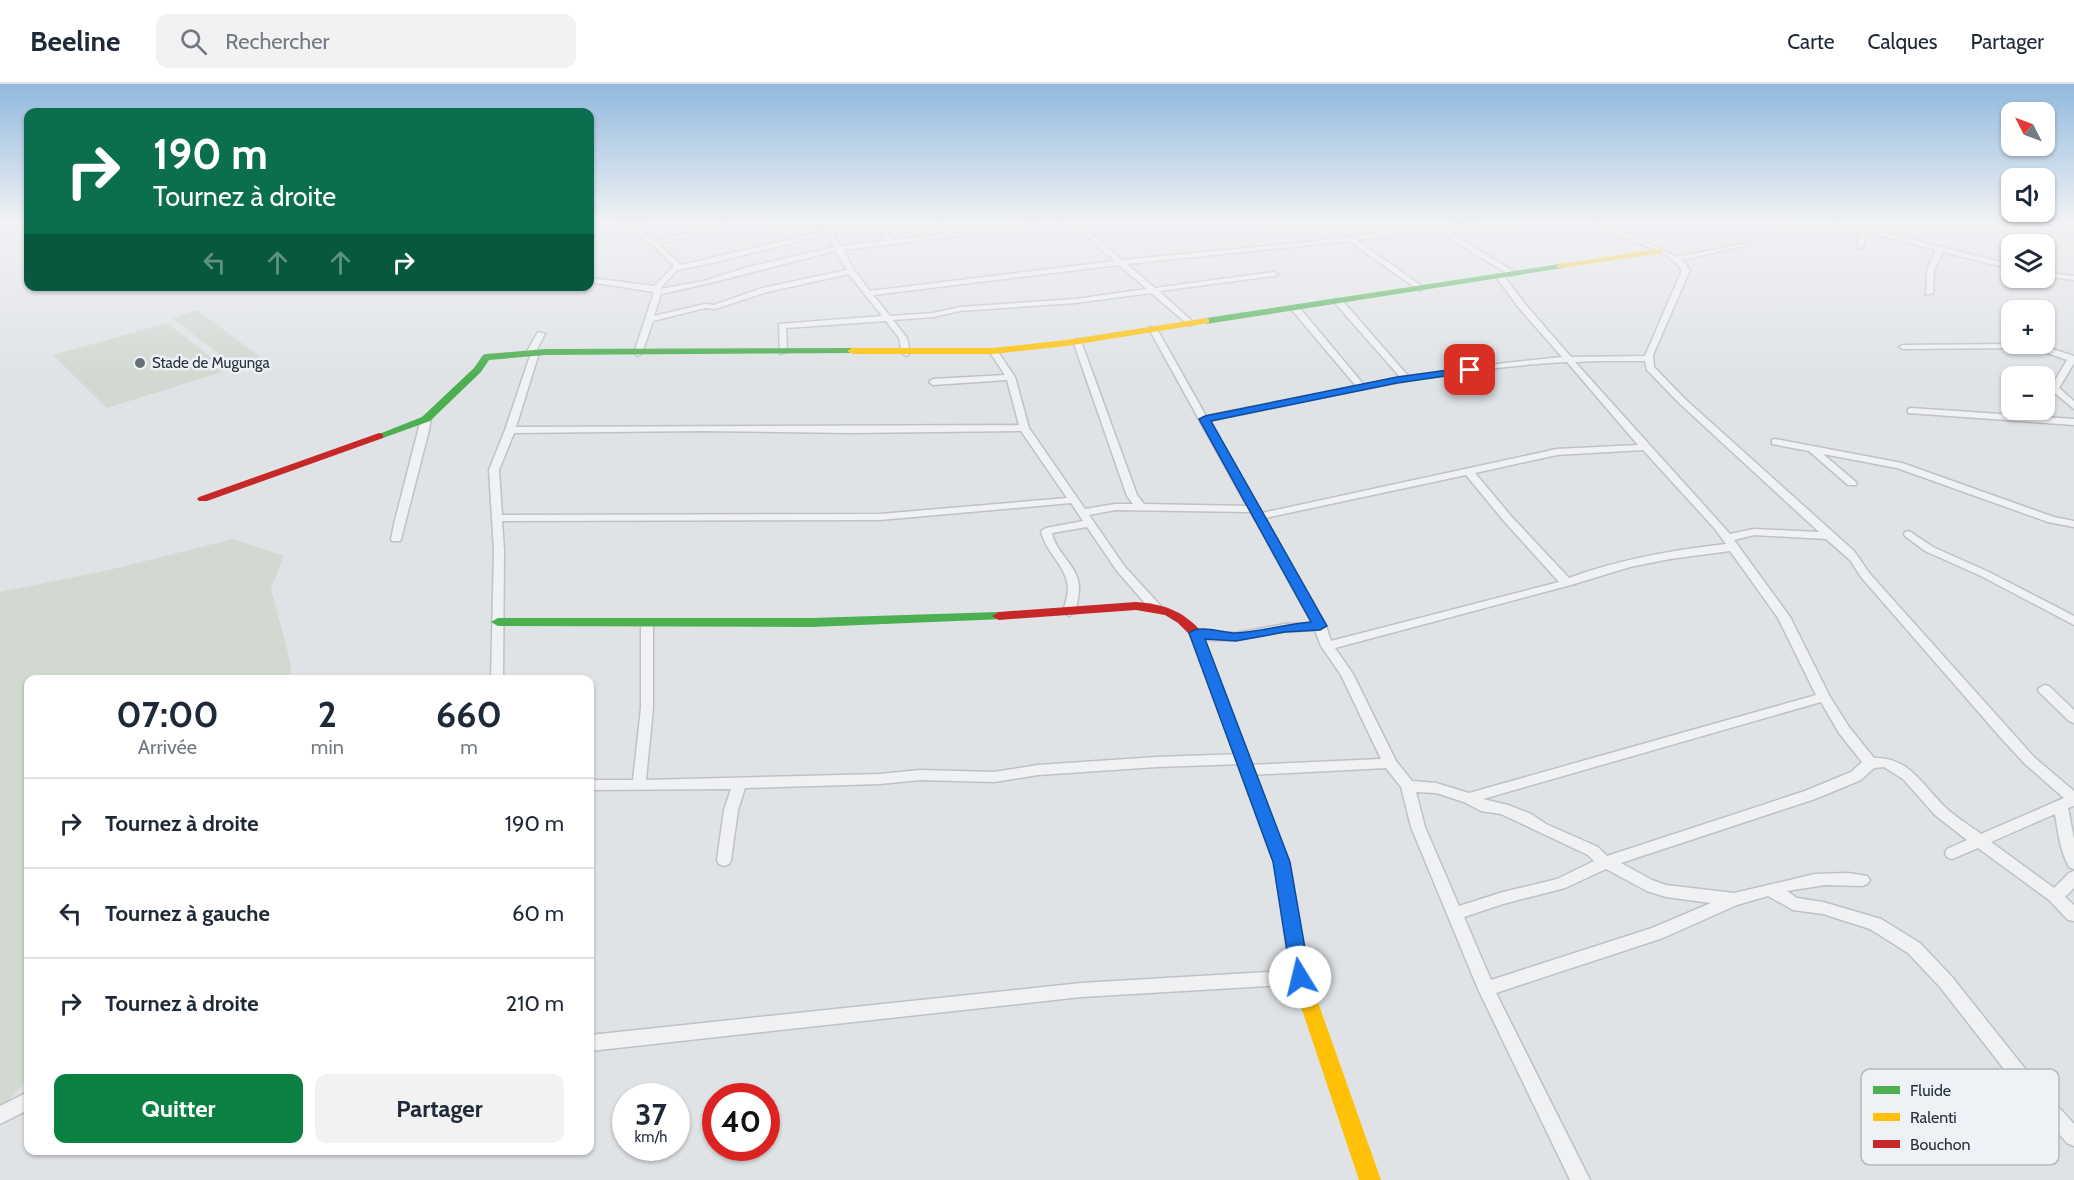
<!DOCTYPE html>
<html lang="fr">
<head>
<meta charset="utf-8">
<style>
	:root { --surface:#fff; --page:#f2f2f3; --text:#1f2937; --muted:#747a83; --line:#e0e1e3; --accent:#0b8043 }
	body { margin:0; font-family:Cabin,sans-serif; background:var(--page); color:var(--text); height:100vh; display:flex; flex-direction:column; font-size:22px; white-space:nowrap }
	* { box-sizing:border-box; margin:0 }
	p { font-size:20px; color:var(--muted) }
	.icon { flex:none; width:33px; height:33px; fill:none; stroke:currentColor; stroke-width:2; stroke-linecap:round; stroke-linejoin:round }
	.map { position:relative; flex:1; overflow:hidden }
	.sheet { position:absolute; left:24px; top:591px; width:570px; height:480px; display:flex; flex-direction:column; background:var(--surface); border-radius:12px; box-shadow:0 2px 4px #0004 }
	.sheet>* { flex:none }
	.banner { position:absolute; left:24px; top:24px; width:570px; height:183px; border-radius:12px; box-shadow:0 2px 4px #0004; background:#0b6e4f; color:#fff; overflow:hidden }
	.needle { width:39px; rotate:312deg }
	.tools { position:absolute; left:2001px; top:18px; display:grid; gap:12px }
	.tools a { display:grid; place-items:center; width:54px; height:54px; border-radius:12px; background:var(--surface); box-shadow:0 2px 4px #0004; font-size:30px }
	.speed { position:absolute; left:612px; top:999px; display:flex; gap:12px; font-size:30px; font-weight:700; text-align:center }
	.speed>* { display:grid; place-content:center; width:78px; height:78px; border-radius:50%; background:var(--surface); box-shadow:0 2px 4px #0004; line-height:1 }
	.speed small { font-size:15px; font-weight:400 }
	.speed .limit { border:9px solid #d22; background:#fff; color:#111 }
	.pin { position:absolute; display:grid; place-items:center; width:51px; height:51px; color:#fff; margin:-26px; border-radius:12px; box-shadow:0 3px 9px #0006 }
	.me { position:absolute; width:66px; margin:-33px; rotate:351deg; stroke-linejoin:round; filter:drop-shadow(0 0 4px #0008) }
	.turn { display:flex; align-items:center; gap:21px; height:126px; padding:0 30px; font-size:27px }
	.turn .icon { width:78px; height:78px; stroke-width:2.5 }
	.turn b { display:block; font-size:42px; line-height:51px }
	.lanes { display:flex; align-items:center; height:57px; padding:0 30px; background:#0003; justify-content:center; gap:30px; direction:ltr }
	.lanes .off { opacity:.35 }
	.eta { display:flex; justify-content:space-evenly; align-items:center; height:102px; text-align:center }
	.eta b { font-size:36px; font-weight:700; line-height:42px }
	.primary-button { display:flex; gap:12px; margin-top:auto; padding:12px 30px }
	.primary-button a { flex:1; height:69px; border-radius:12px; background:var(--accent); color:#fff; font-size:24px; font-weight:700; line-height:69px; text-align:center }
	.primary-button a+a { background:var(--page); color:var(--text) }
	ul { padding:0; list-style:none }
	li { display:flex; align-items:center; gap:18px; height:90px; padding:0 30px; border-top:2px solid var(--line) }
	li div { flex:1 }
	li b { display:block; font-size:22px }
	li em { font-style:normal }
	header { display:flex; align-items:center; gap:36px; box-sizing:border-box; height:84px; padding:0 30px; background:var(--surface); border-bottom:2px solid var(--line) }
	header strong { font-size:28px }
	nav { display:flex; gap:33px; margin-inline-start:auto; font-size:21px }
	.search { width:420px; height:54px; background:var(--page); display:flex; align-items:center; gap:15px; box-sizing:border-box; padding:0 21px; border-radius:12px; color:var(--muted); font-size:22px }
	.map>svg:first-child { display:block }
	.green { fill:#d1d9d1 }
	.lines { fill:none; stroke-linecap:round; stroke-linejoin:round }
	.street-casing { stroke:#bfc1c4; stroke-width:3 }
	.street { fill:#f0f1f2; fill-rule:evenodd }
	.fast { fill:#4caf50; fill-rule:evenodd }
	.slow { fill:#ffc107; fill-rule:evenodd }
	.jam { fill:#c62828; fill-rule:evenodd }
	.route { fill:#1a73e8; stroke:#114b97; stroke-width:1.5 }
	.poi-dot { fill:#686f79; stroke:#eef1f5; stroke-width:2 }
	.labels { text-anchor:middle; stroke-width:5; stroke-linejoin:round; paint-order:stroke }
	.far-poi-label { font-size:15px; fill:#28303e; stroke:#eef1f5; text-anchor:start }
	.key { fill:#eef1f5; stroke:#b3b7be; stroke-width:1.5 }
	.key-label { font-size:16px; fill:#28303e }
</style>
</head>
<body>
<header>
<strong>Beeline</strong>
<div class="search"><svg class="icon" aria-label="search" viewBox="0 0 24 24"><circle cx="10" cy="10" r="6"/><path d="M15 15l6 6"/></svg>Rechercher</div>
<nav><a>Carte</a><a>Calques</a><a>Partager</a></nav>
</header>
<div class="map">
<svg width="2074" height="1096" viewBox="0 0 2074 1096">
	<rect width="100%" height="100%" fill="#e0e3e6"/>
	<g class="green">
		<path d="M197,226L267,278L241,287L172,234Z"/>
		<path d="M167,239L228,286L107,324L53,271Z"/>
		<path d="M233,455L284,472L271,505L291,581V595L28,596V995L0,1025V508L113,485Z"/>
	</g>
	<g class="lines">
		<g class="street-casing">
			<g id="street">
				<path d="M619,139L630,141L647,139L634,144L655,157L728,139H740L659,160L681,181L825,147L821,139H827L840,162L886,157L875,139H881L892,156L945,150L934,139H941L952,149L1040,139H1063L843,166L854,186L870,207L1115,177L1072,139H1079L1122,176L1308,158L1436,141L1480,139L1444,145L1518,190L1511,192L1436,146L1357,156L1423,203L1424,205L1420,207L1349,157L1127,180L1155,204L1274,188L1278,190L1274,192L1159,207L1193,238L1194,240L1190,242L1151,209L1075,219L960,227L933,233L893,236L907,254L910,269L906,272L902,269L899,254L886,237L786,244L787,268L780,270L779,240L882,232L849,190L767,208L715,225L705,224L653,237L642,269L638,272L634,269L654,208L590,198V194L654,202L674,182L652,160ZM827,150L834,163L748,183L704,197L660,205L677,186L708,180ZM836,167L847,186L762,204L714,221L705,220L654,232L661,210C720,198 778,181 836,167ZM1119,181L1147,205L1075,215L960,223L933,229L890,232L873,211Z"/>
				<path d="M1587,139H1597L1630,151L1677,173L1749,159V161L1682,176L1690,186L1653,271L1654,283L1685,315L1854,467L1870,490L2035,674L2074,707V722L2068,724L2074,755V785L2069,783C2060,767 2058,748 2055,730L1991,758L2054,804L2069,789L2074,787V804L2065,813L2074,821V837L2068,836L2049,816L1978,764L1952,775L1947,773L1945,769L1947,765L1967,756L1935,731L1903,695L1884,683L1874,684L1861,696L1815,715L1621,779L1652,796L1666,801L1734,809L1815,790L1848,789L1867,792L1870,796L1867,800L1862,802L1825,801L1787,807L1797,814L1823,818L1881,835L1920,859L1952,893L2034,996L2074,1040V1062L2067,1059L2022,1008L1940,903L1908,869L1870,845L1823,830L1793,826L1768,812L1737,821L1663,854L1496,909L1590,1096H1570L1478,905L1411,743L1401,703L1386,684L1248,691L1243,690L1241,686L1243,682L1248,681L1381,675L1341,591L1321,562L1315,546C1304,547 1293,547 1282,548C1263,551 1205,564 1190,550L1196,546L1236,549L1285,540L1312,539L1251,428L1115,426L1089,431L1125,483L1159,520L1161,523L1159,526H1151L1117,487L1087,443L1052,449C1056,470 1079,482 1079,504C1079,512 1077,520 1075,528L1069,532L1063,528C1065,520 1068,512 1068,504C1067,482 1045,468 1041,447L1046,444L1083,437L1071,419L880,436L502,437L504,466L503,596H491L494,466L489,386L505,346L530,272L526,269L538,248L545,250L536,267L539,269L516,343L1019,341L1007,296L933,301L929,298L933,295L1005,291L989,267L996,265L1015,293L1029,344L1085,425L1115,420H1133L1127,412L1073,257L1077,255L1081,257L1137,411L1144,420L1247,422L1149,245L1150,243L1157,245L1206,332L1356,302L1292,226L1291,224L1295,222H1298L1364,301L1401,294L1335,219V215H1341L1409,293L1505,279L1562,273L1519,224L1496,193L1500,191H1503L1525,220L1571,273L1645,272L1682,186C1662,158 1614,156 1587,139ZM1599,277H1645L1647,286L1679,319L1819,448L1754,445L1730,450L1575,278ZM1567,278L1638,361L1557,365L1262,429L1209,337C1327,313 1446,284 1567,278ZM701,347L851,349L1021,347L1067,414L880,430L502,431L499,386L514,349ZM1643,366L1715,445L1726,460C1672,466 1620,475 1569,494L1511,432L1475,389L1557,371ZM1466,391L1503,436L1559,498L1331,557L1326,542L1265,434ZM1754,451L1826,455L1850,476L1861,493L2001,654L2025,680L2064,714L1981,750C1969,741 1954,732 1944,722C1922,700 1907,672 1874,674L1849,643L1830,613L1790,533L1734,456ZM1730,467L1778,534L1816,611L1469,709L1436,699L1412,697L1396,677L1353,590L1335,564L1571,501L1630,483L1670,475ZM1821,618L1839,649L1862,678L1851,688L1805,707L1607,772L1598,763L1546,740L1531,730L1508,721L1483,715ZM1416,708L1436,709L1464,718L1481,727L1501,730L1588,771L1594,777L1557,795L1503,808L1459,822L1425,743ZM1606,785L1647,807L1666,813L1711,819L1652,844L1491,896L1464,833L1503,820L1565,804Z"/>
				<path d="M1834,139H1846L2012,181V185L1943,168L1934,186L1933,209L1926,211L1927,186L1936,166L1866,148L1863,163L1857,164L1859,147Z"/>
				<path d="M2044,188L2074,192V196L2044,192Z"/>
				<path d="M2015,260L2043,262L2074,272V279L2059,304L2074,317V325L2050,305L2067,276L2042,267L2015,264L1903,265L1899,263L1903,261Z"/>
				<path d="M1911,324L2074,335V341L1908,329V325Z"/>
				<path d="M426,332L431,335L428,350L401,455L400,457H392L391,455L394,440L421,335Z"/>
				<path d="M1775,355L1902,379L2054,433L2074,437V443L2048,438L1897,384L1823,370L1857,399L1856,401H1848L1809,367L1772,360V356Z"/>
				<path d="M1909,447L1933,463L1989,488L2074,532V541L1981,492L1925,467L1905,452L1904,450L1905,448Z"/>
				<path d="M647,536L653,540V624L646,696L880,690L920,686L994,688L1038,681L1157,673L1242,670L1247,672L1249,675L1247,678L1242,680L1157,683L1038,691L994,698L920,696L880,700L745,704L738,726L731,776L729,780L724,782L719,780L717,776L724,726L731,705L590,706V696H633L641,624V540Z"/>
				<path d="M2044,601L2049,602L2074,626V639L2069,637L2039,608L2038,605Z"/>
				<path d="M1300,886L1306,888L1308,893L1306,898L1300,900L1081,913L590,967V951L1081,899Z"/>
				<path d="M28,1008V1026L0,1040V1022Z"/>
			</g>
		</g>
		<use href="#street" class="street"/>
		<g class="fast">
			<path d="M1560,180H1563V184L1206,240L1202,237L1206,234Z"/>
			<path d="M852,264L857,267L855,269L545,271L489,276L481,288L430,337L383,354H375L374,352L422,333L474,284L483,271L486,270L545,265Z"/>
			<path d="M999,528L1004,529L1006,532L1004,535L812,543L498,542L491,538L498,534H812Z"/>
		</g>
		<g class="slow">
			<path d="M1659,165H1662V169L1560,184L1556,182L1560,180Z"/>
			<path d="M1206,234L1209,235V239L1066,262L993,270H852L847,267L852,264H993L1066,256Z"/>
			<path d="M1251,690L1257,692L1259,696L1290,778L1309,893L1381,1096H1359L1291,893L1274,778L1243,696L1245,692Z"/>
		</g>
		<g class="jam">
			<path d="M379,349L383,350V354L207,417H199L197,415L199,413Z"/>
			<path d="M1136,518C1163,520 1182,526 1201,547L1259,696L1257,700H1245L1243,696L1190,551L1178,539L1165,531L1136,526L999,536L992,532L999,528Z"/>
		</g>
	</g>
	<linearGradient id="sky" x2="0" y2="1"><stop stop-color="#91b9de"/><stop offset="0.47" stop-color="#f1f2f4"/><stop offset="1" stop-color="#f1f2f4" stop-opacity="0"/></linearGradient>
	<rect width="2074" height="293" fill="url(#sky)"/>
	<path class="route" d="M1470,283L1475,286L1473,288L1397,299L1211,337L1327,542L1320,546L1285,548L1236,557L1205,555L1290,778L1310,893L1307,899L1300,901L1294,899L1291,893L1273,778L1189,549C1199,540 1223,549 1235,549C1260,548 1286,540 1311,538L1199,335L1205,332L1397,293Z"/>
	<circle class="poi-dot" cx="140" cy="279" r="6"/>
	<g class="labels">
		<g class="far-poi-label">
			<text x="152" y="284">Stade de Mugunga</text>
		</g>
	</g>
	<rect x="1861" y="985" width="198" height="96" rx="9" class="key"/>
	<rect x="1873" y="1002" width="27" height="8" fill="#4caf50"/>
	<rect x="1873" y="1029" width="27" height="8" fill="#ffc107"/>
	<rect x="1873" y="1056" width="27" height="8" fill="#c62828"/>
	<g class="key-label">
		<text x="1910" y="1012">Fluide</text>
		<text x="1910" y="1039">Ralenti</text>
		<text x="1910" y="1066">Bouchon</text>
	</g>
</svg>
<div class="tools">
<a><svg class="needle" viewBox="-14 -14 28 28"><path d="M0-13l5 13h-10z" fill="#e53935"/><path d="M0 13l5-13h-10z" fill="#747a83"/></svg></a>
<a><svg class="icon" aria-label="sound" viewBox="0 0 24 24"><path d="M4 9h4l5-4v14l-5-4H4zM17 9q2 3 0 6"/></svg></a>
<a><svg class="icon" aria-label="layers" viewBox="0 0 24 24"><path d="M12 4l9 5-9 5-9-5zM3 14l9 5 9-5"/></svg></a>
<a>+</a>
<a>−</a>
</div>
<div class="speed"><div>37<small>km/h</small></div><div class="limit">40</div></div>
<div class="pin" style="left:1470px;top:286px;background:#d93025"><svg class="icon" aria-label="arrive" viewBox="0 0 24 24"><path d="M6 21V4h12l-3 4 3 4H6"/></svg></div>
<svg class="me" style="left:1300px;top:893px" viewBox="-20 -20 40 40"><circle r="19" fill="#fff"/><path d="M0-13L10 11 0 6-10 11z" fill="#1a73e8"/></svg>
<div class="banner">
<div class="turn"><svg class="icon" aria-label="right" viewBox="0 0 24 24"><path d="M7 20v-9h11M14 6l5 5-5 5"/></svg><div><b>190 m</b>Tournez à droite</div></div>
<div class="lanes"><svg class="icon off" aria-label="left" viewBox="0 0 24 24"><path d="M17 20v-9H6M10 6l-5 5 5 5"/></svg><svg class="icon off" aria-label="ahead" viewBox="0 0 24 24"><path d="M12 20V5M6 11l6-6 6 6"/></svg><svg class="icon off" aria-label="ahead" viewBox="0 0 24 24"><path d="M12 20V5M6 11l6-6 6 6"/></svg><svg class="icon" aria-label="right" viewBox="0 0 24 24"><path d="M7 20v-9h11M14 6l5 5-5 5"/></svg></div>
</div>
<section class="sheet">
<div class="eta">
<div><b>07:00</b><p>Arrivée</p></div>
<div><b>2</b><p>min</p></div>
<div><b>660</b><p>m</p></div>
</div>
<ul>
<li><svg class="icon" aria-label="right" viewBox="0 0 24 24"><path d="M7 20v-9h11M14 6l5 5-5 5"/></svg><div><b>Tournez à droite</b></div><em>190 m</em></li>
<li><svg class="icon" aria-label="left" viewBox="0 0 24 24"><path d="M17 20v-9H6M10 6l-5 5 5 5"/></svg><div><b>Tournez à gauche</b></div><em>60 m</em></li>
<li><svg class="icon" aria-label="right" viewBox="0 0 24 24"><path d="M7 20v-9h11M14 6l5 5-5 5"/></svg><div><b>Tournez à droite</b></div><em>210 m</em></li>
</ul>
<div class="primary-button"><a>Quitter</a><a>Partager</a></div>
</section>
</div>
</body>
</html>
